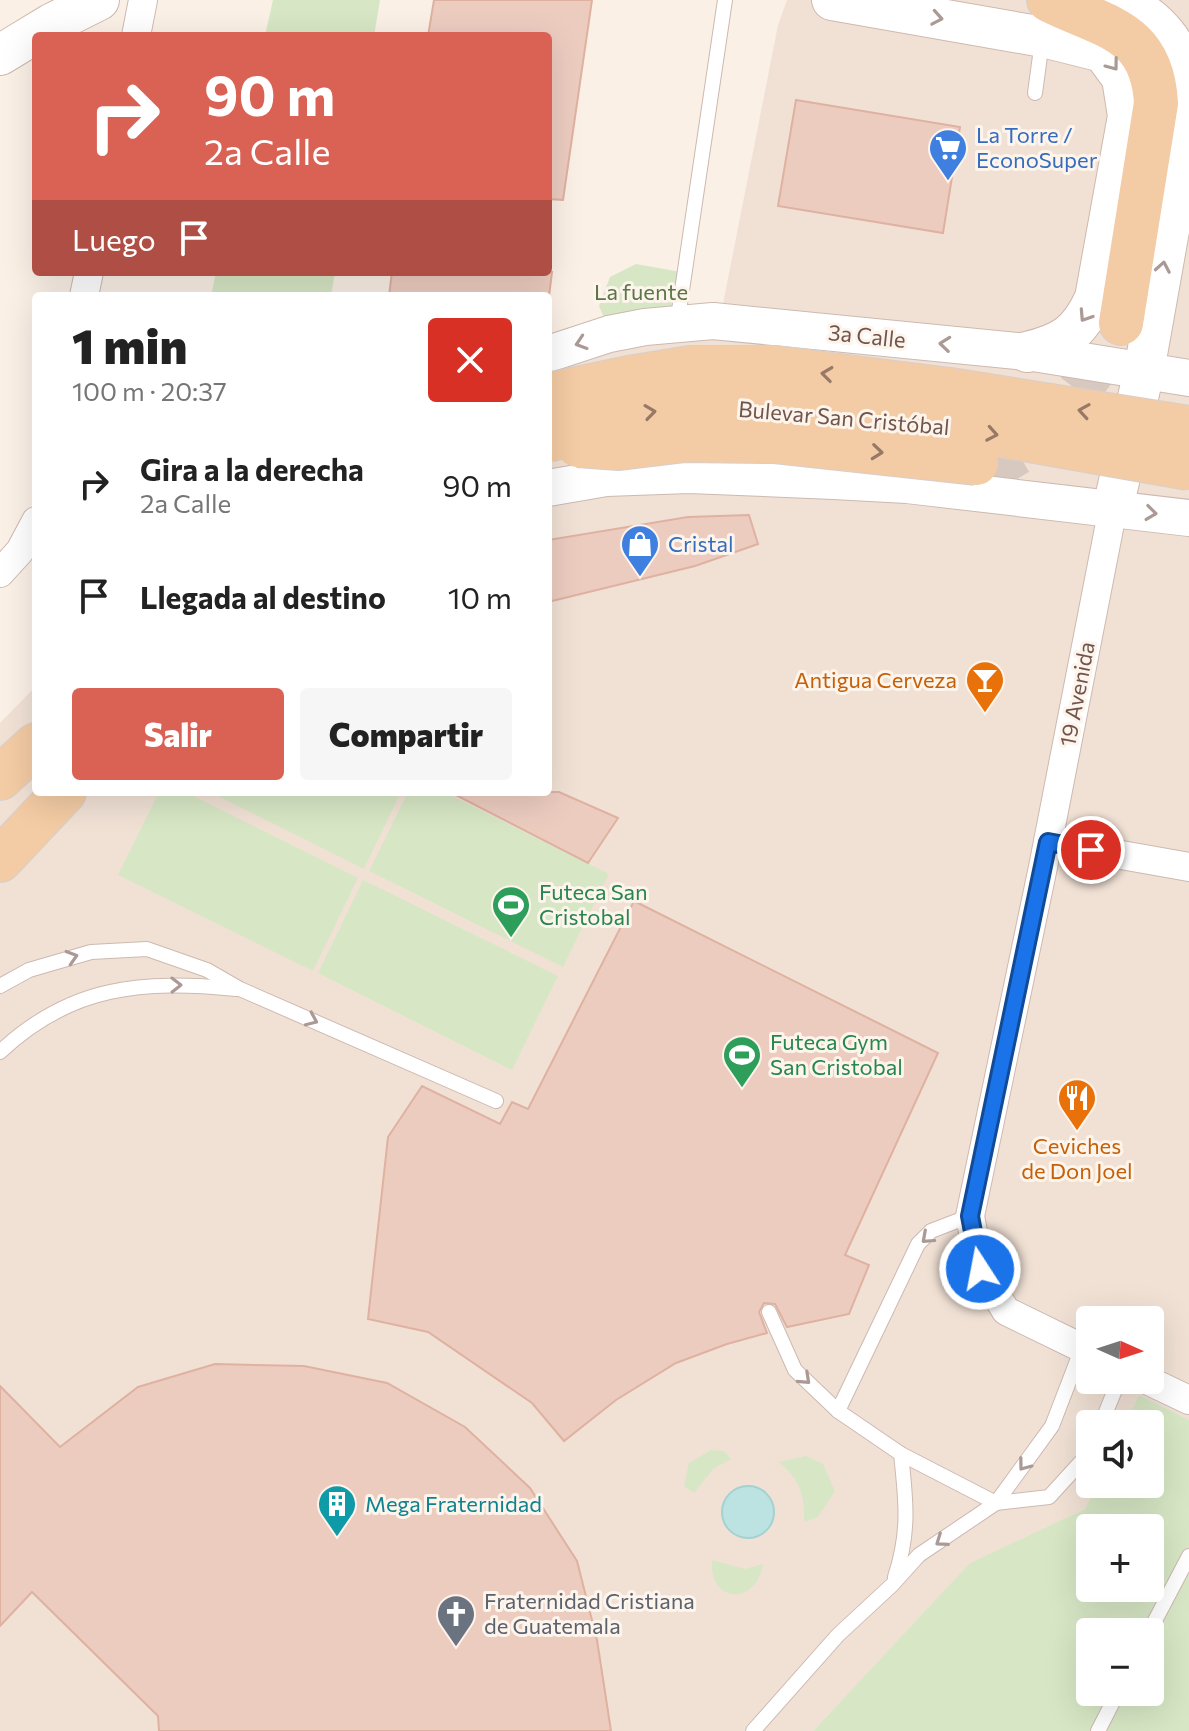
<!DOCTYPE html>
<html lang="es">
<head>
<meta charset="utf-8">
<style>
	:root { --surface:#fff; --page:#f6f6f6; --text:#222; --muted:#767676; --accent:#da6255 }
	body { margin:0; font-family:Commissioner,sans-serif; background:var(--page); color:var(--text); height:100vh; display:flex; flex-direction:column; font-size:30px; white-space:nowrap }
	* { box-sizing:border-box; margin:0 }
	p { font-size:26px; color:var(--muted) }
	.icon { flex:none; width:44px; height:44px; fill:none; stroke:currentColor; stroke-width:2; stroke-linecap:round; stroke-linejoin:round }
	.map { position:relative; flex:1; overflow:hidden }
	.details { position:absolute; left:32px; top:292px; width:520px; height:504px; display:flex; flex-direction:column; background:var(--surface); border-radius:8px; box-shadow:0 8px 32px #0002 }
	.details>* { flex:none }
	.guide { position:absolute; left:32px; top:32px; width:520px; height:244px; border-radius:8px; box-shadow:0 8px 32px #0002; background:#da6255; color:#fff; overflow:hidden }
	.needle { width:52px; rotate:93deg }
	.buttons { position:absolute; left:1076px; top:1306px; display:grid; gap:16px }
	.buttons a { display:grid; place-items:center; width:88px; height:88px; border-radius:8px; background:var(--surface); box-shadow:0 8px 32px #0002; font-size:40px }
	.pin { position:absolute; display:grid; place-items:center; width:68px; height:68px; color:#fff; margin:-34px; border:4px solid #fff; border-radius:50%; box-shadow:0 2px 8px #0007 }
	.me { position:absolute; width:88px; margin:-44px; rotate:349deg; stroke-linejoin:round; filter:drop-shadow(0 0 6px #0008) }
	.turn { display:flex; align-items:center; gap:28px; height:168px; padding:0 40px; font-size:36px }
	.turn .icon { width:104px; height:104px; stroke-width:2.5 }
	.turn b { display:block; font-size:56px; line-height:68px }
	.then { display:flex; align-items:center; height:76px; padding:0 40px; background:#0003; gap:16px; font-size:30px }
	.round { display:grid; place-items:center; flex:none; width:84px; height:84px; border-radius:8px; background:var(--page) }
	.head { display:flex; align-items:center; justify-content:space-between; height:136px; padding:0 40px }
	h1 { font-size:48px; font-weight:800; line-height:60px }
	.cta { display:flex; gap:16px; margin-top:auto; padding:16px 40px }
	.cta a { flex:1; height:92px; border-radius:8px; background:var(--accent); color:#fff; font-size:32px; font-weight:800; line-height:92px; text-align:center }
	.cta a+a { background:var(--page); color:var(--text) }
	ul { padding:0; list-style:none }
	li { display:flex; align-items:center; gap:24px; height:112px; padding:0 40px }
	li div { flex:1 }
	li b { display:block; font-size:30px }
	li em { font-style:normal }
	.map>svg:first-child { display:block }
	.residential { fill:#f1e1d5; fill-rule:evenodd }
	.green { fill:#d7e7c5; fill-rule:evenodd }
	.water { fill:#bce2e2; stroke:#a3d2d3; stroke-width:2 }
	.building { fill:#edccc0; stroke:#dfb1a1; stroke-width:2 }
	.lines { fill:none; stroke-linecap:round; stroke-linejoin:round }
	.primary-tunnel { stroke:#d8c9c0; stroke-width:44; stroke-dasharray:44 22; stroke-linecap:butt }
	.service-casing { stroke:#cdb9b0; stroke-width:16 }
	.minor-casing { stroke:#cdb9b0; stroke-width:30 }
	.tertiary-casing { stroke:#cdb9b0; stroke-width:38 }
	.secondary-casing { stroke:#d0b8ad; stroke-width:42 }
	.primary-casing { stroke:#d7cfcd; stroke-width:46 }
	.service { stroke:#fff; stroke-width:14 }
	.minor { stroke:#fff; stroke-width:28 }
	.tertiary { stroke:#fff; stroke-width:36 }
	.secondary { stroke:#fff; stroke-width:40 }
	.primary { stroke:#f3cba4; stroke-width:44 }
	.primary-bridge-casing { stroke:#d7cfcd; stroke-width:46; stroke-linecap:butt }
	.primary-bridge { stroke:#f3cba4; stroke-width:44 }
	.oneway { stroke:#aa9994 }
	.oneway2 { stroke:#987867 }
	.route-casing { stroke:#114b97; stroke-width:20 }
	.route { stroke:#1a73e8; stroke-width:14 }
	.labels { text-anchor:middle; stroke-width:6; stroke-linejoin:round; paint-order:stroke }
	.shop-label { font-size:22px; fill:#366cbe; stroke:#fdf4ec; text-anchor:start }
	.park-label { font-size:22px; fill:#5a7646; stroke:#fdf4ec }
	.street-label { font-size:22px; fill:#71554d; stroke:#fdf4ec }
	.food-label { font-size:22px; fill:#c56008; stroke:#fdf4ec; text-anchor:end }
	.leisure-label { font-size:22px; fill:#27864d; stroke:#fdf4ec; text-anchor:start }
	.culture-label { font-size:22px; fill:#0d838f; stroke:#fdf4ec; text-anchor:start }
	.worship-label { font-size:22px; fill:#5b616d; stroke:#fdf4ec; text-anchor:start }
</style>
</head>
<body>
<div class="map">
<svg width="1189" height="1731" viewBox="0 0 1189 1731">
	<rect width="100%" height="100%" fill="#faf0e6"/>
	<path class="residential" d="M787,0H1189V1420L1139,1396L1125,1424H1090V1484H1097L1085,1509L970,1564L813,1731H0V723L36,686V792H548V339L722,309L778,25ZM1090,1320H1150V1380H1090Z"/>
	<g class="green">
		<path d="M273,0H380L374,36H265Z"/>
		<path d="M636,264L681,272L674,315L606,322L599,306L610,277Z"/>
		<path d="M216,272H335L331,296H211Z"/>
		<path d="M159,792H185L358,878L313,971L118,875Z"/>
		<path d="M210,792H401L364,869Z"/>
		<path d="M408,792H444L609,874L563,967L369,871Z"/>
		<path d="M363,880L558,976L512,1070L318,973Z"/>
		<path d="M1139,1395L1189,1420V1731H813L970,1563L1085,1509L1097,1484H1150V1424H1125ZM1090,1528H1150V1588H1090ZM1090,1632H1150V1692H1090Z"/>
		<path d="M711,1450L724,1451L731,1459L713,1469L694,1493L684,1486L689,1463Z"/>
		<path d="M806,1456L823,1464L835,1491L818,1517L804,1522C805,1496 800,1479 779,1462Z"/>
		<path d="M712,1560L745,1569L763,1564C756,1607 708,1603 712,1560Z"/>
	</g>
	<circle class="water" cx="748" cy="1512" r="26"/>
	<g class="building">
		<path d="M434,0H592L563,200L548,199V36H428Z"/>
		<path d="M796,100L960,127L943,233L778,206Z"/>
		<path d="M392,272H552L549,296H389Z"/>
		<path d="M749,515L758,544L695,566L548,602V540L688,517Z"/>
		<path d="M450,792H559L618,818L588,863Z"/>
		<path d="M634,901L938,1053L845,1255L869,1265L849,1314L787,1327L775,1304L764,1303L759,1312L767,1333L727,1344L676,1363L616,1400L564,1441L532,1403L428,1332L368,1319L388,1137L422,1086L500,1124L512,1102L528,1109Z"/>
		<path d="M215,1364L304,1366L387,1383L465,1427L530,1488L577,1561L597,1640L611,1731H159L158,1716L32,1592L0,1626V1386L60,1447L138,1387Z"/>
	</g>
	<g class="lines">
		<path class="primary-tunnel" d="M976,463L1006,460L1043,438L1110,349L1121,323"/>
		<g class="service-casing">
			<g id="service">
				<path d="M1035,93L1042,41"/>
				<path d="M677,324L725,0"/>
				<path d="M0,986L29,970L91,952L147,949L207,970L240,989L496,1101"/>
				<path d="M0,1052C71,985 143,980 236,989"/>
				<path d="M769,1312L795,1370L838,1411L901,1454C906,1500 910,1532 895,1577"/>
				<path d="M838,1411L918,1244L931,1231L970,1216"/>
				<path d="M1101,1424L1119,1380"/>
				<path d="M901,1454L996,1503L1049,1497L1090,1452"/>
				<path d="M1149,1632L1189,1556"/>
				<path d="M753,1731L838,1635L892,1585L919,1555L996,1503L1052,1426L1082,1348"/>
				<path d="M1098,1731L1118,1692"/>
			</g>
		</g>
		<g class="minor-casing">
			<g id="minor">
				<path d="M136,36L143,0"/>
				<path d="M84,296L89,272"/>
				<path d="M0,573L20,551L36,521"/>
				<path d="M1048,842L1189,867"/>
				<path d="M1090,1352L1006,1311L980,1269L970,1216L1043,867L1113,508"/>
				<path d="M1147,1380L1189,1400"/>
			</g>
		</g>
		<g class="tertiary-casing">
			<g id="tertiary">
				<path d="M548,354L609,334L645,327L713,321L1027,352L1189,378"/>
				<path d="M548,488L606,478L689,475L834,481L907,485L1189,518"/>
			</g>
		</g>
		<g class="secondary-casing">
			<g id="secondary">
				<path d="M832,0L1043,37L1103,52L1122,78L1128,116L1095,298C1079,333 1064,343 1027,352"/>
				<path d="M1115,0C1156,13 1184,48 1189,90"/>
				<path d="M0,55L51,24L99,0"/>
				<path d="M1113,508L1144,371L1189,118"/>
			</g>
		</g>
		<g class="primary-casing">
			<g id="primary">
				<path d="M1049,0C1103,27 1152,29 1156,103L1121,323"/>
				<path d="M0,778L36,745"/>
				<path d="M0,860L64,792"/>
			</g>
		</g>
		<use href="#service" class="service"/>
		<use href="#minor" class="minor"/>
		<use href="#tertiary" class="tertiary"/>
		<use href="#secondary" class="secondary"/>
		<use href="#primary" class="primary"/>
		<g class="primary-bridge-casing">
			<g id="primary-bridge">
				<path d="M548,395L629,378L690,368H776L950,390L1189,428"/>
				<path d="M548,440L642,413L710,406L915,420L1189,468"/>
				<path d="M578,445L619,448L685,440L773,441L976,463"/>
			</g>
		</g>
		<use href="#primary-bridge" class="primary-bridge"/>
	</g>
	<defs><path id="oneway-chevron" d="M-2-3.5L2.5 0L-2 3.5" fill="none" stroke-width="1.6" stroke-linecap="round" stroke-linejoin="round" transform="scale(2)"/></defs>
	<g class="oneway">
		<use href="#oneway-chevron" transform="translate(937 18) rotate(10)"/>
		<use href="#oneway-chevron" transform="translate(1113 65) rotate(53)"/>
		<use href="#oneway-chevron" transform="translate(1163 267) rotate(-80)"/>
		<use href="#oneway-chevron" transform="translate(1085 316) rotate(123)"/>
		<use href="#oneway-chevron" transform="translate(581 343) rotate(162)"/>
		<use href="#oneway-chevron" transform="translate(945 344) rotate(-174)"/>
		<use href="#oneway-chevron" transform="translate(1151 513) rotate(7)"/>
		<use href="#oneway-chevron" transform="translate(72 957) rotate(-17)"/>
		<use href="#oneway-chevron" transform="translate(176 985) rotate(-1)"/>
		<use href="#oneway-chevron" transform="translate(312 1020) rotate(24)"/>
		<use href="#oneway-chevron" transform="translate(927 1238) rotate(138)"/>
		<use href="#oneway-chevron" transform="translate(805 1379) rotate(43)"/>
		<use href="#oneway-chevron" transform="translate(1024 1465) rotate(127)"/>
		<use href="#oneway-chevron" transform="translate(941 1541) rotate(145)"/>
	</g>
	<g class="oneway2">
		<use href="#oneway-chevron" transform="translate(827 374) rotate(-173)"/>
		<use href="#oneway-chevron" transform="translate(1084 411) rotate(-171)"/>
		<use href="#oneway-chevron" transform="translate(650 412) rotate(-8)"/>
		<use href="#oneway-chevron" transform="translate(992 434) rotate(10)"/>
		<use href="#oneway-chevron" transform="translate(877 452) rotate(6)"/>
	</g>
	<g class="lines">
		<g class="route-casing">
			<path id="route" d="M980,1269L970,1216L1048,842L1091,850"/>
		</g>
		<use href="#route" class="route"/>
	</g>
	<defs>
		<g id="supermarket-pin" transform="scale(2)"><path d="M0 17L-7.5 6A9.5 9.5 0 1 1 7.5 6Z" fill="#3f7fe0" stroke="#fdf4ec"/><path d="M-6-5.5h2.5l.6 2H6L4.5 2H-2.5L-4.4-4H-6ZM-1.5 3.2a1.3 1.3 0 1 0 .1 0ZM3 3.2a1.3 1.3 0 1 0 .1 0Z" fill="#fff"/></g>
		<g id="shop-pin" transform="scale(2)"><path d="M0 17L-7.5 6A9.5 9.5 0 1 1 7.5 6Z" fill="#3f7fe0" stroke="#fdf4ec"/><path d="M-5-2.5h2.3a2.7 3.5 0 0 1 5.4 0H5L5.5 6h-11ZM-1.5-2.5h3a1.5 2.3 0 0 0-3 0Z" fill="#fff"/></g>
		<g id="bar-pin" transform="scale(2)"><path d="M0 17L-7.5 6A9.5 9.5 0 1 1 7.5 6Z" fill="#e8710a" stroke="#fdf4ec"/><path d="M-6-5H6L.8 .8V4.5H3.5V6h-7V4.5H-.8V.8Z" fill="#fff"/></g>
		<g id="stadium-pin" transform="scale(2)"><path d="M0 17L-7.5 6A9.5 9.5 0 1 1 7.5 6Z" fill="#2e9e5b" stroke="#fdf4ec"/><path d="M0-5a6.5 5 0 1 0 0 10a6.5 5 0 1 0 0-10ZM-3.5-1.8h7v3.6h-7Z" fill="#fff"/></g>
		<g id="restaurant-pin" transform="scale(2)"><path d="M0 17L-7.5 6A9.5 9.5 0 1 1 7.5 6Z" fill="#e8710a" stroke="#fdf4ec"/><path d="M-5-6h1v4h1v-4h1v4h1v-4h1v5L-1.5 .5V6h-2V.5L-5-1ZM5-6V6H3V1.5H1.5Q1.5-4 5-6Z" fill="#fff"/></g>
		<g id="building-pin" transform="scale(2)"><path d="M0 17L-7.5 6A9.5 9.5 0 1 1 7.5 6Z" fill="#0f9aa8" stroke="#fdf4ec"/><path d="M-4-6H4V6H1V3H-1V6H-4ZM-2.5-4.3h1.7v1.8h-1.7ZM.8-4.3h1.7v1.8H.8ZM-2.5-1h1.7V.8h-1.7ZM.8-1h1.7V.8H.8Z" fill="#fff"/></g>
		<g id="church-pin" transform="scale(2)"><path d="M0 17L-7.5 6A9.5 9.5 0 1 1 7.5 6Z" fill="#6b7280" stroke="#fdf4ec"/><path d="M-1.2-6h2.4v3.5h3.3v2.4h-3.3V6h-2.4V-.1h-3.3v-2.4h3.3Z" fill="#fff"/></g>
	</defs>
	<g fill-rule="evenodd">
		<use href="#supermarket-pin" x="948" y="148"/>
		<use href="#shop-pin" x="640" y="544"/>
		<use href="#bar-pin" x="985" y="680"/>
		<use href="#stadium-pin" x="511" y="905"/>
		<use href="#stadium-pin" x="742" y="1055"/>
		<use href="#restaurant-pin" x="1077" y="1098"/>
		<use href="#building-pin" x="337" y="1504"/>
		<use href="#church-pin" x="456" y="1614"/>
	</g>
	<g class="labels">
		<g class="shop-label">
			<text x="976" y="143">La Torre /<tspan x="976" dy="25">EconoSuper</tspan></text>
			<text x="668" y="552">Cristal</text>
		</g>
		<g class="park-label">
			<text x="641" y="300">La fuente</text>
		</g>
		<g class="street-label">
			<text transform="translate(867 336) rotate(6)" y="8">3a Calle</text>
			<text transform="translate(844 418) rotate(5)" y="8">Bulevar San Cristóbal</text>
			<text transform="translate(1077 694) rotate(-79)" y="8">19 Avenida</text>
		</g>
		<g class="food-label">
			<text x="957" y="688">Antigua Cerveza</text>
			<text x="1077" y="1154" text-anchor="middle">Ceviches<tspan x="1077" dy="25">de Don Joel</tspan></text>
		</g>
		<g class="leisure-label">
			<text x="539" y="900">Futeca San<tspan x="539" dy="25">Cristobal</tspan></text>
			<text x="770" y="1050">Futeca Gym<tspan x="770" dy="25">San Cristobal</tspan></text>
		</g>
		<g class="culture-label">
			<text x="365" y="1512">Mega Fraternidad</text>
		</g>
		<g class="worship-label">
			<text x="484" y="1609">Fraternidad Cristiana<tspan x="484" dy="25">de Guatemala</tspan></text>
		</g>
	</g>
</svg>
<div class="buttons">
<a><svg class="needle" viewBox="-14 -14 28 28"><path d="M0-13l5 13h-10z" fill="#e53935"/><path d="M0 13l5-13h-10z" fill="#767676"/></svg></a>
<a><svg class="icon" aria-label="sound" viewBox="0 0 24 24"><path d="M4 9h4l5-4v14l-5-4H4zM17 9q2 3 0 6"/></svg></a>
<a>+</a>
<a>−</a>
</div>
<div class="pin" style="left:1091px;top:850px;background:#d93025"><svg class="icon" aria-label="arrive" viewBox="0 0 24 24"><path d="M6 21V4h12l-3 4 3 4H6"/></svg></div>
<svg class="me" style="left:980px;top:1269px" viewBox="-20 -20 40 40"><circle r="17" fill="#1a73e8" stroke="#fff" stroke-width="3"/><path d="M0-11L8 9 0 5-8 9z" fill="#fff"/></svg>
<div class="guide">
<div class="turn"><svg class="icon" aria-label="right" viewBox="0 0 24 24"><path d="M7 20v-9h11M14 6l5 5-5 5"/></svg><div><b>90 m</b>2a Calle</div></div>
<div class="then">Luego<svg class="icon" aria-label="arrive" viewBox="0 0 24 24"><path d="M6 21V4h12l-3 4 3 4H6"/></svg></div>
</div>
<section class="details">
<div class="head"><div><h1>1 min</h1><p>100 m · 20:37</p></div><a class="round" style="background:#d93025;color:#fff"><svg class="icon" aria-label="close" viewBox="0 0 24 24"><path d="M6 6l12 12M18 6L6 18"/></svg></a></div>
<ul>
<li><svg class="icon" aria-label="right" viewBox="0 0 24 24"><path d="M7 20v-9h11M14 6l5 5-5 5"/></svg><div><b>Gira a la derecha</b><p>2a Calle</p></div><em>90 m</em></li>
<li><svg class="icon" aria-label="arrive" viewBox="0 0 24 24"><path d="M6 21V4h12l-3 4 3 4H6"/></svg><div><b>Llegada al destino</b></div><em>10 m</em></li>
</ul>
<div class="cta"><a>Salir</a><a>Compartir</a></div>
</section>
</div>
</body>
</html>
